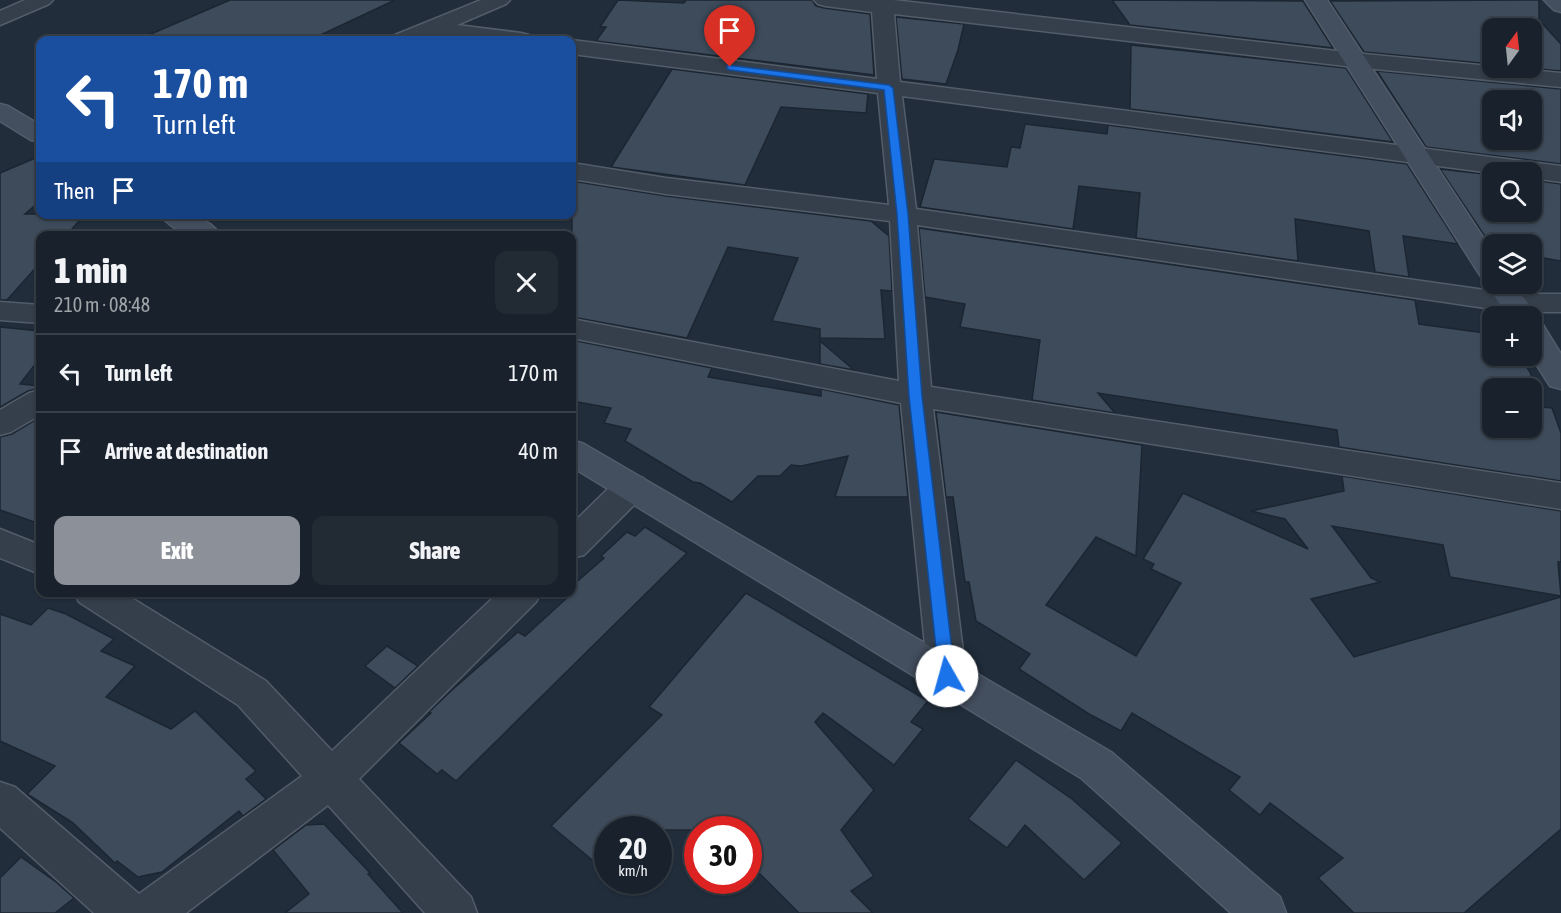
<!DOCTYPE html>
<html lang="en">
<head>
<meta charset="utf-8">
<style>
	:root { --surface:#19222c; --page:#222a34; --text:#f1f3f6; --muted:#9fa4a9; --line:#373f48; --accent:#8c9099 }
	body { margin:0; font-family:"Asap Condensed",sans-serif; background:var(--page); color:var(--text); height:100vh; display:flex; flex-direction:column; font-size:22px; white-space:nowrap }
	* { box-sizing:border-box; margin:0 }
	p { font-size:20px; color:var(--muted) }
	.icon { flex:none; width:33px; height:33px; fill:none; stroke:currentColor; stroke-width:2; stroke-linecap:round; stroke-linejoin:round }
	.map { position:relative; flex:1; overflow:hidden }
	.side { position:absolute; left:36px; top:231px; width:540px; height:366px; display:flex; flex-direction:column; background:var(--surface); border-radius:12px; box-shadow:0 2px 4px #0004,0 0 0 2px var(--line) }
	.side>* { flex:none }
	.guide { position:absolute; left:36px; top:36px; width:540px; height:183px; border-radius:12px; box-shadow:0 2px 4px #0004,0 0 0 2px var(--line); background:#1a4fa0; color:#fff; overflow:hidden }
	.needle { width:39px; rotate:15deg }
	.fabs { position:absolute; left:1482px; top:18px; display:grid; gap:12px }
	.fabs a { display:grid; place-items:center; width:60px; height:60px; border-radius:12px; background:var(--surface); box-shadow:0 2px 4px #0004,0 0 0 2px var(--line); font-size:30px }
	.speed { position:absolute; left:594px; top:816px; display:flex; gap:12px; font-size:30px; font-weight:700; text-align:center }
	.speed>* { display:grid; place-content:center; width:78px; height:78px; border-radius:50%; background:var(--surface); box-shadow:0 2px 4px #0004,0 0 0 2px var(--line); line-height:1 }
	.speed small { font-size:15px; font-weight:400 }
	.speed .limit { border:9px solid #d22; background:#fff; color:#111 }
	.pin { position:absolute; display:grid; place-items:center; width:51px; height:51px; color:#fff; margin:-62px -26px; border-radius:50% 50% 50% 0; rotate:-45deg; box-shadow:0 0 6px #0007 }
	.pin .icon { rotate:45deg }
	.me { position:absolute; width:66px; margin:-33px; rotate:353deg; stroke-linejoin:round; filter:drop-shadow(0 0 4px #0008) }
	.turn { display:flex; align-items:center; gap:21px; height:126px; padding:0 18px; font-size:27px }
	.turn .icon { width:78px; height:78px; stroke-width:2.5 }
	.turn b { display:block; font-size:42px; line-height:51px }
	.then { display:flex; align-items:center; height:57px; padding:0 18px; background:#0003; gap:12px; font-size:22px }
	.round { display:grid; place-items:center; flex:none; width:63px; height:63px; border-radius:12px; background:var(--page) }
	.summary { display:flex; align-items:center; justify-content:space-between; height:102px; padding:0 18px }
	h1 { font-size:36px; font-weight:800; line-height:45px }
	.action { display:flex; gap:12px; margin-top:auto; padding:12px 18px }
	.action a { flex:1; height:69px; border-radius:12px; background:var(--accent); color:#fff; font-size:24px; font-weight:800; line-height:69px; text-align:center }
	.action a+a { background:var(--page); color:var(--text) }
	ul { padding:0; list-style:none }
	li { display:flex; align-items:center; gap:18px; height:78px; padding:0 18px; border-top:2px solid var(--line) }
	li div { flex:1 }
	li b { display:block; font-size:22px }
	li em { font-style:normal }
	.map>svg:first-child { display:block }
	.building { fill:#3d4b5b; stroke:#1c2632; stroke-width:1.5; fill-rule:evenodd }
	.lines { fill:none; stroke-linecap:round; stroke-linejoin:round }
	.street-casing { stroke:#535c69; stroke-width:3 }
	.secondary-casing { stroke:#535c69; stroke-width:3 }
	.street { fill:#353f4b; fill-rule:evenodd }
	.secondary { fill:#434e5e; fill-rule:evenodd }
	.route { fill:#1a73e8; stroke:#114b97; stroke-width:1.5 }
</style>
</head>
<body>
<div class="map">
<svg width="1561" height="913" viewBox="0 0 1561 913">
	<rect width="100%" height="100%" fill="#212d3b"/>
	<g class="building">
		<path d="M230,0H395L310,40H137Z"/>
		<path d="M618,0L684,3L686,0H812L816,6L824,8L870,14L874,75L596,41L606,27H600Z"/>
		<path d="M1112,0L1303,1L1333,48L1130,25Z"/>
		<path d="M1539,0V20L1561,44V71L1527,68H1532V28H1492V64L1364,52L1330,1Z"/>
		<path d="M896,17L964,24L958,50L946,84L902,79Z"/>
		<path d="M1131,45L1346,68L1393,142L1130,109Z"/>
		<path d="M672,69L868,94L866,113L781,107L745,185L611,167Z"/>
		<path d="M1377,71L1561,89V164L1426,147ZM1492,100H1532V140H1492Z"/>
		<path d="M1025,124L1107,134L1108,125L1407,164L1458,244L1403,236L1409,277L1375,272L1369,231L1295,219L1298,261L1136,238L1140,193L1079,186L1073,229L920,207L934,159L1007,167L1011,147L1020,148Z"/>
		<path d="M40,156V201L25,214H85L66,236H40V263L7,300H0V173Z"/>
		<path d="M1440,169L1492,175V212H1532V180L1561,184V261L1532,256V244H1490Z"/>
		<path d="M572,181L666,196L871,221L889,236L892,291L881,290L885,339L820,338V329L772,321L798,258L728,247L687,338L572,317Z"/>
		<path d="M919,228L1415,300L1419,324L1492,334V356H1519L1530,372L1543,407L1552,408L1561,433V481L1339,447L1337,430L1098,393L1115,413L1032,400L1040,340L960,327L965,304L925,297ZM1492,388H1532V428H1492Z"/>
		<path d="M0,327L40,331V358L20,384L40,386V388L28,391L0,407Z"/>
		<path d="M572,340L712,368L708,377L821,396V389L899,405L908,497H835L848,456L801,466L791,465L780,476H758L732,502L700,483L693,482L625,441L631,429L604,423L611,408L572,401Z"/>
		<path d="M820,341L854,370L820,364Z"/>
		<path d="M936,412L1142,445L1136,556L1096,537L1046,605L1136,656L1181,583L1151,569L1154,564L1143,559L1183,493L1308,549L1285,519L1251,511L1344,491L1342,476L1561,511V562H1558L1561,596L1450,577L1443,545L1332,526L1371,578L1380,582L1311,599L1354,657L1561,597V829L1464,913H1354L1318,878L1343,858L1270,803L1260,815L1229,790L1240,777L1132,713L1121,731L1089,714L1019,669L1030,654L976,621L969,582H965L953,497H946Z"/>
		<path d="M40,417V524L0,510V437L12,434Z"/>
		<path d="M645,527L687,553L456,781L442,770L437,774L399,743L431,713L429,712L452,690L518,632L525,636L569,596L565,592H572V586L604,558L601,556L627,532L635,536Z"/>
		<path d="M746,593L928,701L911,722L923,729L894,765L823,713L815,722L874,790L841,830L874,876L851,891L873,913H799L748,862V830H704L698,825V830H608V873L551,826L662,715L649,707Z"/>
		<path d="M48,608L66,614L114,639L101,651L135,666L106,697L171,729L195,711L256,771L246,779L266,799L243,816L239,811L162,872L138,877L117,861L115,863L72,822L27,794L55,766L0,741V614L31,625Z"/>
		<path d="M387,646L418,666L395,688L365,666Z"/>
		<path d="M1016,760L1072,799L1122,843L1084,880L1025,825L1007,848L968,819Z"/>
		<path d="M324,824L370,873L368,874L403,913H285L309,894L273,850L306,825Z"/>
		<path d="M21,857L56,882L74,898L55,913H0V878Z"/>
	</g>
	<g class="lines">
		<g class="street-casing">
			<g id="street">
				<path d="M25,0H53L49,4L0,25V11Z"/>
				<path d="M481,0H510L506,4L457,25L521,33L529,35L532,40H472L433,35L421,40H392L395,35Z"/>
				<path d="M814,0H893L1354,53L1561,73V87L1354,67L894,14L900,82L1561,166V182L1532,178V172L1492,173L902,96L916,209L1513,294H1561V312H1513L917,225L931,387L1561,483V509L933,409L966,676L961,688L947,692L933,688L928,676L901,403L572,338V319L899,381L890,221L666,194L572,179V163L666,178L889,205L878,93L572,54V40L877,79L872,12L825,6L818,4Z"/>
				<path d="M0,302L40,305V323L0,320Z"/>
				<path d="M40,390V415L11,432L0,435V410L29,393Z"/>
				<path d="M631,475L643,478L648,487L643,496L584,555L572,558V524L619,478Z"/>
				<path d="M0,529L40,545V574L0,558Z"/>
				<path d="M74,592H122L266,681L332,751L499,592H541L536,602L359,779L471,897L477,913H425L328,805L186,913H94L0,828V782L15,787L139,894L302,776L238,705L79,602Z"/>
			</g>
		</g>
		<g class="secondary-casing">
			<g id="secondary">
				<path d="M1305,0H1327L1492,251V284H1514L1537,316L1532,322L1543,325L1561,354V389L1550,386L1531,356L1532,316H1508L1486,284L1489,280L1482,278L1478,272Z"/>
				<path d="M1544,0H1561V12L1554,10Z"/>
				<path d="M0,104L8,106L40,125V142L31,140L0,121Z"/>
				<path d="M160,214C183,214 207,214 221,236C198,236 175,236 160,214Z"/>
				<path d="M572,440L584,444L1111,752L1280,897L1286,913H1231L1081,778L572,467Z"/>
			</g>
		</g>
		<use href="#street" class="street"/>
		<use href="#secondary" class="secondary"/>
	</g>
	<path class="route" d="M727,65L889,85L893,88L908,214L922,396L955,676L953,681L947,683L942,681L939,676L909,396L897,214L884,90L730,70L727,69Z"/>
</svg>
<div class="fabs">
<a><svg class="needle" viewBox="-14 -14 28 28"><path d="M0-13l5 13h-10z" fill="#e53935"/><path d="M0 13l5-13h-10z" fill="#9fa4a9"/></svg></a>
<a><svg class="icon" aria-label="sound" viewBox="0 0 24 24"><path d="M4 9h4l5-4v14l-5-4H4zM17 9q2 3 0 6"/></svg></a>
<a><svg class="icon" aria-label="search" viewBox="0 0 24 24"><circle cx="10" cy="10" r="6"/><path d="M15 15l6 6"/></svg></a>
<a><svg class="icon" aria-label="layers" viewBox="0 0 24 24"><path d="M12 4l9 5-9 5-9-5zM3 14l9 5 9-5"/></svg></a>
<a>+</a>
<a>−</a>
</div>
<div class="speed"><div>20<small>km/h</small></div><div class="limit">30</div></div>
<div class="pin" style="left:730px;top:67px;background:#d93025"><svg class="icon" aria-label="arrive" viewBox="0 0 24 24"><path d="M6 21V4h12l-3 4 3 4H6"/></svg></div>
<svg class="me" style="left:947px;top:676px" viewBox="-20 -20 40 40"><circle r="19" fill="#fff"/><path d="M0-13L10 11 0 6-10 11z" fill="#1a73e8"/></svg>
<div class="guide">
<div class="turn"><svg class="icon" aria-label="left" viewBox="0 0 24 24"><path d="M17 20v-9H6M10 6l-5 5 5 5"/></svg><div><b>170 m</b>Turn left</div></div>
<div class="then">Then<svg class="icon" aria-label="arrive" viewBox="0 0 24 24"><path d="M6 21V4h12l-3 4 3 4H6"/></svg></div>
</div>
<section class="side">
<div class="summary"><div><h1>1 min</h1><p>210 m · 08:48</p></div><a class="round"><svg class="icon" aria-label="close" viewBox="0 0 24 24"><path d="M6 6l12 12M18 6L6 18"/></svg></a></div>
<ul>
<li><svg class="icon" aria-label="left" viewBox="0 0 24 24"><path d="M17 20v-9H6M10 6l-5 5 5 5"/></svg><div><b>Turn left</b></div><em>170 m</em></li>
<li><svg class="icon" aria-label="arrive" viewBox="0 0 24 24"><path d="M6 21V4h12l-3 4 3 4H6"/></svg><div><b>Arrive at destination</b></div><em>40 m</em></li>
</ul>
<div class="action"><a>Exit</a><a>Share</a></div>
</section>
</div>
</body>
</html>
